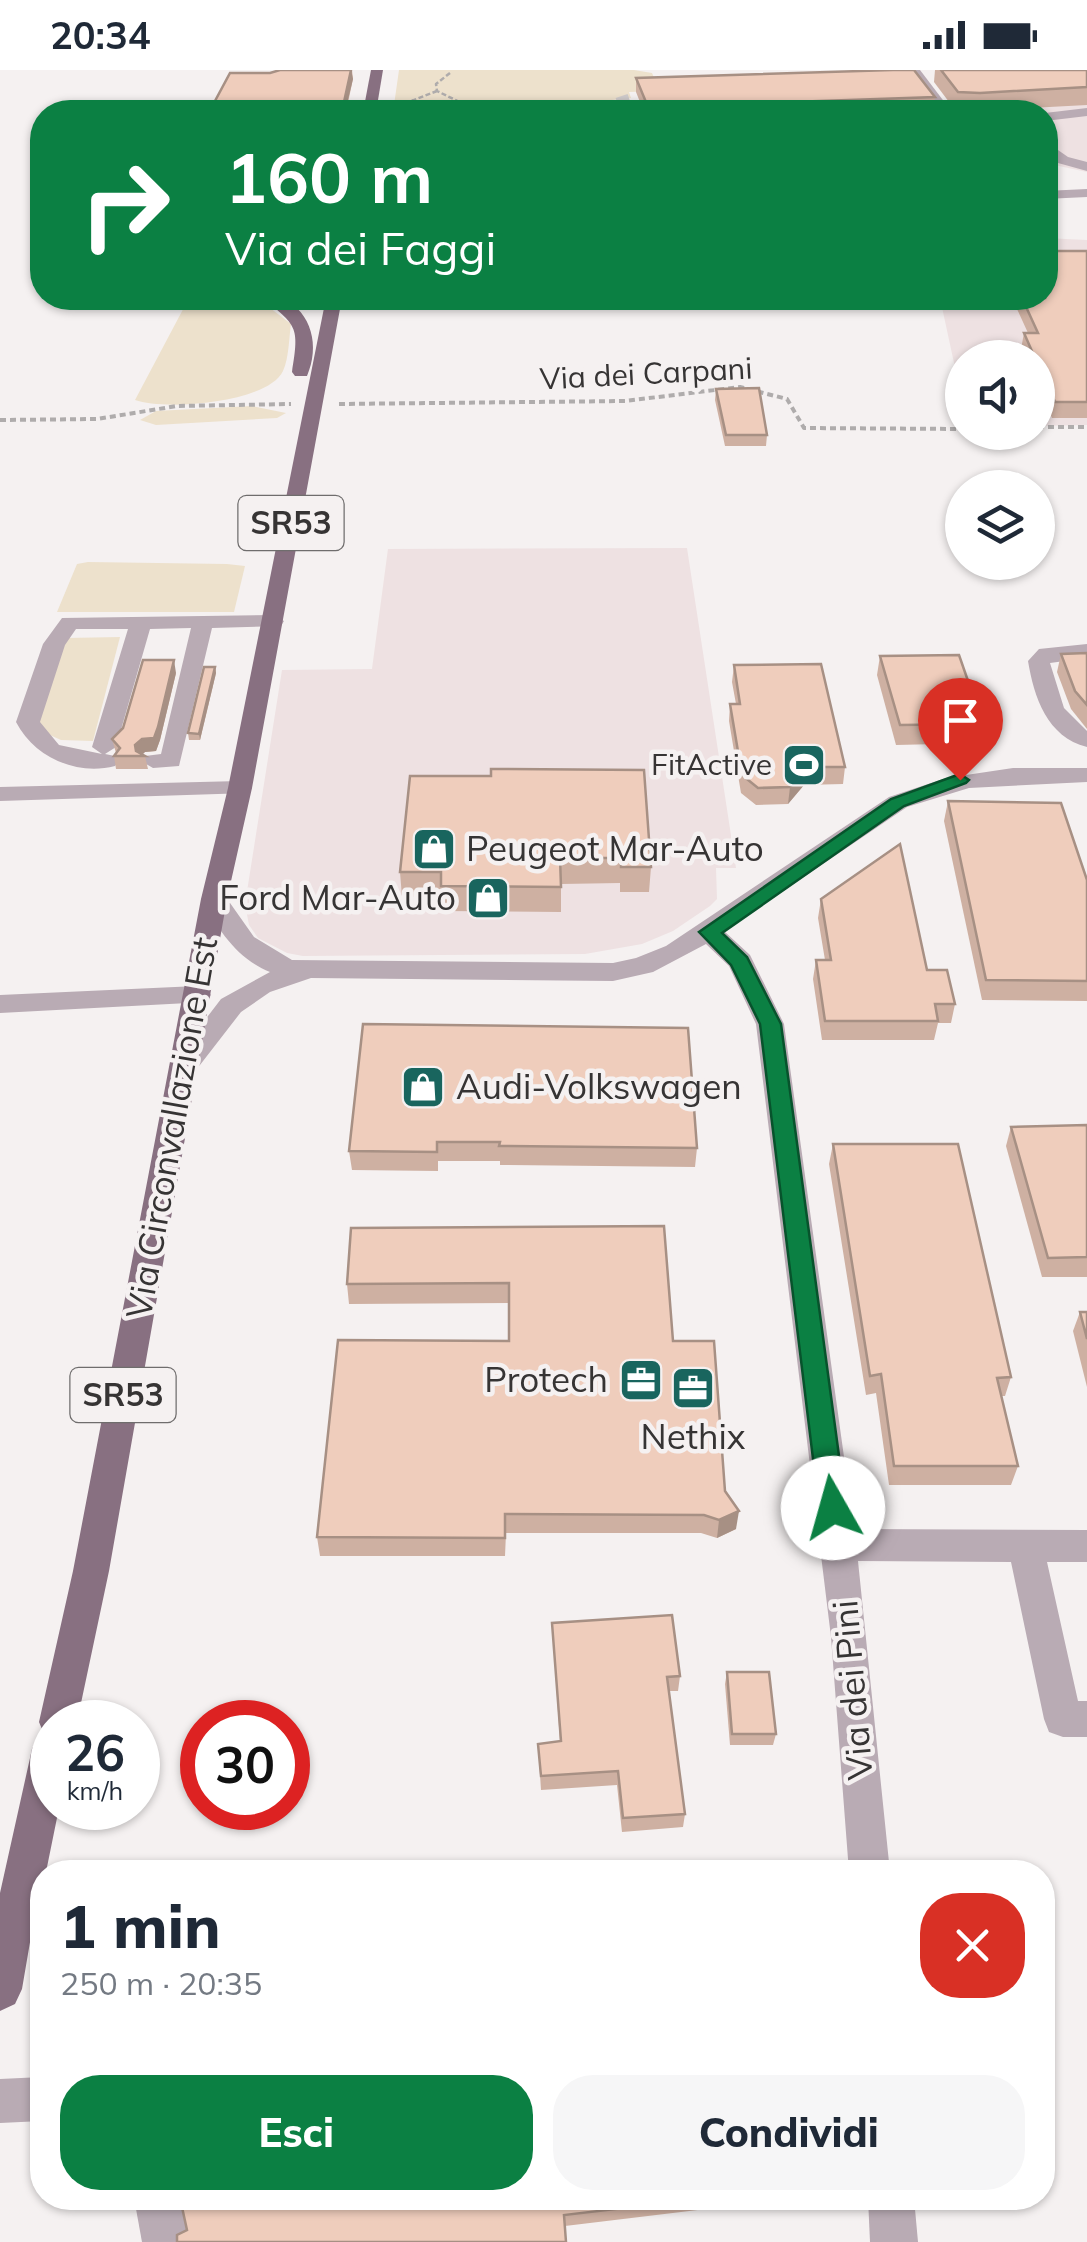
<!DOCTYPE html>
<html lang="it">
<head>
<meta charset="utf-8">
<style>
	:root { --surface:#fff; --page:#f6f6f7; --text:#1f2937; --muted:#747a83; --accent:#0b8043 }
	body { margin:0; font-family:Mulish,sans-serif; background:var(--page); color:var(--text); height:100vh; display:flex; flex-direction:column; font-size:38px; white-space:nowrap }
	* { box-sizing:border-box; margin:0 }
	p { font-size:32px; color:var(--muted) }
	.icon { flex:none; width:55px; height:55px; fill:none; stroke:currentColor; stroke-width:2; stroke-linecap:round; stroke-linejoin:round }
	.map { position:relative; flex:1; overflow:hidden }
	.panel { position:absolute; left:30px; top:1790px; width:1025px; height:350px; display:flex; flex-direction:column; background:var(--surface); border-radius:40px; box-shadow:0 2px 8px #0004 }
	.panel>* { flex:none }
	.top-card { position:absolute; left:30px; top:30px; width:1028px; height:210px; border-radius:40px; box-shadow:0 2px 8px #0004; background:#0b8043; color:#fff; overflow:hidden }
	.tools { position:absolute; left:945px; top:270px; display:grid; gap:20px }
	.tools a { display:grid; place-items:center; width:110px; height:110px; border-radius:50%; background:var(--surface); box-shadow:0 2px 8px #0004; font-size:50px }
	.speed { position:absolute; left:30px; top:1630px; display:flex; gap:20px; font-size:50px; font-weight:700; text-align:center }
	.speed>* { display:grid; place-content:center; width:130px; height:130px; border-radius:50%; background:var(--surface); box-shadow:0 2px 8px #0004; line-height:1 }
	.speed small { font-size:25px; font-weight:400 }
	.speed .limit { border:15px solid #d22; background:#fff; color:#111 }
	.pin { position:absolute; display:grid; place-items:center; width:85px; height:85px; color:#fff; margin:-102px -42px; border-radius:50% 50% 50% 0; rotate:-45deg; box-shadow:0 0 10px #0007 }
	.pin .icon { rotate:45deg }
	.me { position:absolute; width:110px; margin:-55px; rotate:353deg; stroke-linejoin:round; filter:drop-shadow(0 0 8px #0008) }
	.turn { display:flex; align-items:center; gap:35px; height:210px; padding:0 30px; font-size:45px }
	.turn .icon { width:130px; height:130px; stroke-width:2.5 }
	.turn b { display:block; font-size:70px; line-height:85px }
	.round { display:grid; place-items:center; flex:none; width:105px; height:105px; border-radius:40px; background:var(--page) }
	.summary { display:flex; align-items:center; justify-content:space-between; height:170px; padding:0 30px }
	h1 { font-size:60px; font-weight:800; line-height:75px }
	.cta { display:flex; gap:20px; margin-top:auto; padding:20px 30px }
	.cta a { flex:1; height:115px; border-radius:40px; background:var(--accent); color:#fff; font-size:40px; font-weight:800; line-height:115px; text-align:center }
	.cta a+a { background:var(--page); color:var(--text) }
	.status { display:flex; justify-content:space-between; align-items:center; height:70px; padding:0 50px; background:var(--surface); direction:ltr }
	.status svg { height:28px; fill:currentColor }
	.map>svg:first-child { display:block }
	.built { fill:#eee1e2 }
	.green { fill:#ede1cc }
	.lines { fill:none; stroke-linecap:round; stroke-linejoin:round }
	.minor-tunnel { stroke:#cfcbcb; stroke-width:15; stroke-dasharray:15 8; stroke-linecap:butt }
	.path-far1 { stroke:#afacac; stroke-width:2.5; stroke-dasharray:5 2.5; stroke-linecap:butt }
	.path { stroke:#afacac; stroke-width:4; stroke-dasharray:6 4; stroke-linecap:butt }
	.minor { fill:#b9abb4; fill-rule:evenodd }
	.major { fill:#887081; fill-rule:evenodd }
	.wall { fill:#ceb0a2 }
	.shaded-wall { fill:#a79084 }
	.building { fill:#efcdbc; stroke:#a79084; stroke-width:2.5 }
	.route { fill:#0b8043; stroke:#07532c; stroke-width:2.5 }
	.labels { text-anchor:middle; stroke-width:9; stroke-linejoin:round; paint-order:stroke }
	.far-street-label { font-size:30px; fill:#363434; stroke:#f5f1f1 }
	.far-poi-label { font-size:30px; fill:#363434; stroke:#f5f1f1; text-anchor:end }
	.shield { fill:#f5f1f1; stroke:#6f6d6d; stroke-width:2.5 }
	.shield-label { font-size:32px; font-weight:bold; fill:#363434 }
	.poi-label { font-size:35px; fill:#363434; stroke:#f5f1f1; text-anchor:start }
	.street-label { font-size:35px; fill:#363434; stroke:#f5f1f1 }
</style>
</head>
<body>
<div class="status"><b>20:34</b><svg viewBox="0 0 49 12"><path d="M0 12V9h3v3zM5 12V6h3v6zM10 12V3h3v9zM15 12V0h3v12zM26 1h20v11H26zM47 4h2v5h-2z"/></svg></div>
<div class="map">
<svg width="1087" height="2172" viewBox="0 0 1087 2172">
	<rect width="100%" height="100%" fill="#f5f1f1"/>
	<g class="built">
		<path d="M937,0H1087V102L1045,93V42H971Z"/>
		<path d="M1045,168L1087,170V355L1038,356V288H962V330L940,228H1045Z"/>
		<path d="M687,478L736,798H716L717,829L710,836L673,861L642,874L585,884L303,886L287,883L258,868L249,855L245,834L282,600L372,599L388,479Z"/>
	</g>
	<g class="green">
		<path d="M399,0H634L652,3L660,21L629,22L631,28L612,30L614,42H393Z"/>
		<path d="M189,228H257L291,254C289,267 289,288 283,301C268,333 165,341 135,330Z"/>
		<path d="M252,336L286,343L277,348L156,355L140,350L156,341Z"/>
		<path d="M88,492L227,494L245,496L234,542H57L77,494Z"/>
		<path d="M120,567L93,671L61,670L41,661L38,642L66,568Z"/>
	</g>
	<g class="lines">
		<path class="minor-tunnel" d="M618,35L630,31"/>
		<g class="path-far1">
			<path d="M450,3L436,14L437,21L480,42"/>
			<path d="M412,30L436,42"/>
			<path d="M998,40L1036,38"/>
			<path d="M407,42L406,33L437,21"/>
		</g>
		<g class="path">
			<path d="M339,334L625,331L740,317L787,329L804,358L962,359"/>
			<path d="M0,350L97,349L177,336L291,334"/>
			<path d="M1038,357H1087"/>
		</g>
		<g class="minor">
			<path d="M907,0H920L952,42H939Z"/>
			<path d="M613,32H623L627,42H615Z"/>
			<path d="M1087,38V46L1045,51V43Z"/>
			<path d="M1045,71L1068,87L1087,92V101L1058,93L1045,82Z"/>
			<path d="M1087,119V127L1045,129V121Z"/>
			<path d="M273,545L284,551L281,556L212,558L179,696L153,698L141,691L145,686L161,684L191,558L150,559L116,677L105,684L115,686L119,691L115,696C76,706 34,687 16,652L43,574L62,548ZM76,559H128L92,677L102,684L59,675L40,652L65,575Z"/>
			<path d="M1087,574V588L1050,593L1064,638L1087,661V677C1047,667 1034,627 1028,591L1039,579Z"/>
			<path d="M1013,698H1087V712L969,718L907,737L724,861L750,885L784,954L854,1459L1087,1460V1492H1047L1078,1631H1087V1667H1063L1049,1662L1044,1649L1011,1492L858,1491L890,1802H849L831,1567L756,954L729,896L706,874L653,902L613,911L311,908L270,922L241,942L193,1004H173L169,997L221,929L270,902C236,888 219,860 201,829L205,823H223L254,867L292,890L613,893L636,888L666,876L889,727L946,708Z"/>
			<path d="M240,711L249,713L252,718L249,723L0,731V717Z"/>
			<path d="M197,916L207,918L211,925L207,932L0,943V925Z"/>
			<path d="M42,2007V2051L0,2053V2009Z"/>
			<path d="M134,2128H180L190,2172H142Z"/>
			<path d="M868,2128H914L918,2172H870Z"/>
		</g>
		<g class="major">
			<path d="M371,0H383L376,42H363Z"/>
			<path d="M263,228H283C312,243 320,276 307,306H295L292,302C300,255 296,256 263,228Z"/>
			<path d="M326,228H342L252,718L227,829L109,1501L77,1652H52V1738H59L46,1802H42L22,1919L15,1934L0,1941V1823L32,1679L38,1666L44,1664L39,1652L73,1501L201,829L228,718Z"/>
		</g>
	</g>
	<g class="wall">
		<path d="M280,0H352L353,9L346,42H216L215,31L270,3Z"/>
		<path d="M935,0H1087V35L977,41L955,40L934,12Z"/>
		<path d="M636,8L935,27L933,41L884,42H644L636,22Z"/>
		<path d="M1087,181V348H1052L1038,316V288H1025L1021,279L1024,263H1028L1012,228H1045Z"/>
		<path d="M716,319L767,365L766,376H725L715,330Z"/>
		<path d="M1087,583V659L1071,639L1057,602L1061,584Z"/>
		<path d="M880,586L983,654L979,673L896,675L877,605Z"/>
		<path d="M734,595L845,697L843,714L804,715L788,734L756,735L741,723L729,651L730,634H736L732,612Z"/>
		<path d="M215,597L216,603L200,670H189L188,663Z"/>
		<path d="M176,603L160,670L156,681L145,682L142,684L145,686L148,699H116L114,686L116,683L112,669Z"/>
		<path d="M410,706L651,797L649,822H620V813L561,814V842L442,841V827H402L400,802Z"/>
		<path d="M948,731L1087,810V931L982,930L944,751Z"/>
		<path d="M821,829L927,900L955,934L951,953H938L934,970H822L813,909L816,890H825L818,848Z"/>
		<path d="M363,954L697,1078L695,1097L500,1095V1091H438V1101L352,1100L349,1081Z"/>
		<path d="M1087,1055V1207H1042L1006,1076L1011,1057Z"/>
		<path d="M833,1074L1011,1307L1005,1326H1001L1018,1396L1011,1415H889L876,1323L866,1325L829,1094Z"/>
		<path d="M351,1158L673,1271L725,1421L736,1459L717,1468L701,1463H506L505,1486H320L317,1467L509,1271V1233L349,1234L347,1214Z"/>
		<path d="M1080,1242H1087V1317L1073,1261Z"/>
		<path d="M552,1553L680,1606L678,1621H669L685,1744L683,1757L622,1762L617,1715L541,1720L538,1674L560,1672Z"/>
		<path d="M727,1602L776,1664L773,1675H730L725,1614Z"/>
		<path d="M180,2128H796L565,2156L187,2160Z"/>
	</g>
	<g class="shaded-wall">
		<path d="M351,0L353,9L345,42L344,32Z"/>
		<path d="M174,590L176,603L160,670L156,681L145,682L141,686H138L135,675Z"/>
		<path d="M215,597L216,603L200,670L199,664Z"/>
		<path d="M806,697L804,715L788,734L790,717Z"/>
		<path d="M739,1441L736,1459L717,1468L719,1450Z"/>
	</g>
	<g class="building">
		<path d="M280,0H351L344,32L215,31L230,3H270Z"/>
		<path d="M893,0H914L935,27L648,37L636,8Z"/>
		<path d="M941,0H1087V17L980,23L958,22Z"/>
		<path d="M1045,181H1087V332H1055L1038,292V288H1035L1024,263H1038L1022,228H1045Z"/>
		<path d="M759,318L767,365H726L716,319Z"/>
		<path d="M1087,583V635L1075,621L1061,584Z"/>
		<path d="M959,585L983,654L900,655L880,586Z"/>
		<path d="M143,590H174L158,657L154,668L142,669L135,675L136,681L145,686H114L120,678L112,669L123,658Z"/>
		<path d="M821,594L845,697H806L790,717L758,718L742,705L730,634H740L734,595Z"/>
		<path d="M204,597H215L199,664L188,663Z"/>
		<path d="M491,699L644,700L651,797H621V788H560L561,817L441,816V802H400L410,706H491Z"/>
		<path d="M948,731L1061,733L1087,810V911L986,910Z"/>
		<path d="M900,774L927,900H947L955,934H935L938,951H825L816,890H831L821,829Z"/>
		<path d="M363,954L688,958L697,1078L499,1076L500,1072H437V1082L349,1081Z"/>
		<path d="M1087,1055V1187L1048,1188L1011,1057Z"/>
		<path d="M833,1074H958L1011,1307L997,1308L1018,1396H894L881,1304L870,1306Z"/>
		<path d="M664,1156L673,1271H714L725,1421L739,1441L719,1450L704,1445L505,1444V1468L317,1467L338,1270L509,1271V1213L347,1214L351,1158Z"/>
		<path d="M1080,1242H1087V1269Z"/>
		<path d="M672,1545L680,1606L667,1607L685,1744L623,1748L618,1701L541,1706L538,1674L561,1671L552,1553Z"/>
		<path d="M727,1602H769L776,1664H732Z"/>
		<path d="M180,2128H709L564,2145L566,2172H177V2165L187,2160Z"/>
	</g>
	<path class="route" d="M960,704L969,710L966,713L904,736L722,863L747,887L781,954L846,1438L842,1446L833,1450L823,1446L819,1438L760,954L731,895L699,862L891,729Z"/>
	<defs>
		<g id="stadium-square" transform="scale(2.25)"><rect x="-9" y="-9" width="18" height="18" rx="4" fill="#19655e" stroke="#f5f1f1"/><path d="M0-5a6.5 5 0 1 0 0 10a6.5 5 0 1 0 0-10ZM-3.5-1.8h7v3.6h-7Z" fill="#fff"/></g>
		<g id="shop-square" transform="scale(2.25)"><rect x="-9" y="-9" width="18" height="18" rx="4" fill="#19655e" stroke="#f5f1f1"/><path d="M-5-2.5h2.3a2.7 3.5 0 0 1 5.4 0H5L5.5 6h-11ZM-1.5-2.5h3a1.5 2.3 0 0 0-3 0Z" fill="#fff"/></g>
		<g id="office-square" transform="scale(2.25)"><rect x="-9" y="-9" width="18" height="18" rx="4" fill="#19655e" stroke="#f5f1f1"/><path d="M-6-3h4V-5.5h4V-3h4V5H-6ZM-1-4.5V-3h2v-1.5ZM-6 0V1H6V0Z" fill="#fff"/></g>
	</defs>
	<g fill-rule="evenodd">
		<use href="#stadium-square" x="804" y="695"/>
		<use href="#shop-square" x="434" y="779"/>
		<use href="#shop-square" x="488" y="828"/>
		<use href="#shop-square" x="423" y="1017"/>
		<use href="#office-square" x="641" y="1310"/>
		<use href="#office-square" x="693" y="1318"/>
	</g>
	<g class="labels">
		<g class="far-street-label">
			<text transform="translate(646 304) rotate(-3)" y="10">Via dei Carpani</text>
		</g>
		<g class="far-poi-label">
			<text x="772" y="705">FitActive</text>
		</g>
		<g class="shield">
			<rect x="238.5" y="426" width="105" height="54" rx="8"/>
			<rect x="70.5" y="1298" width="105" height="54" rx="8"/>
		</g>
		<g class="shield-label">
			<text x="291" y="464">SR53</text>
			<text x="123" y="1336">SR53</text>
		</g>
		<g class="poi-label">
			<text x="466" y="791">Peugeot Mar-Auto</text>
			<text x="456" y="840" text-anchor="end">Ford Mar-Auto</text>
			<text x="456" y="1029">Audi-Volkswagen</text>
			<text x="608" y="1322" text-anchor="end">Protech</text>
			<text x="693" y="1379" text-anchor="middle">Nethix</text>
		</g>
		<g class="street-label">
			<text transform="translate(172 1058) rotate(-80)" y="12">Via Circonvallazione Est</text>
			<text transform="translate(853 1620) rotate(-95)" y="12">Via dei Pini</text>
		</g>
	</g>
</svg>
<div class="tools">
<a><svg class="icon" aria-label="sound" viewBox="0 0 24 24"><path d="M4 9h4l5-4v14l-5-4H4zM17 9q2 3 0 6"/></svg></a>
<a><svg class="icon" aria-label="layers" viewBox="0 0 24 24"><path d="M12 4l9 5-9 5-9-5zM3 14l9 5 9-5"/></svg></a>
</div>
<div class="speed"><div>26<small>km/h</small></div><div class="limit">30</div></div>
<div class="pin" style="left:960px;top:710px;background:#d93025"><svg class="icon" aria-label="arrive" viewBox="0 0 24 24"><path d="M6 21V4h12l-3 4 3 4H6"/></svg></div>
<svg class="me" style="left:833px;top:1438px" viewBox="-20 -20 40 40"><circle r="19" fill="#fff"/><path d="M0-13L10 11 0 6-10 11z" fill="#0b8043"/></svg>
<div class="top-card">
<div class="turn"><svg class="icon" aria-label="right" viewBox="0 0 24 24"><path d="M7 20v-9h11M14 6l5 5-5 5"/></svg><div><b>160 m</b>Via dei Faggi</div></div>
</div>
<section class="panel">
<div class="summary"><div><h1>1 min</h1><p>250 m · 20:35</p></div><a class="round" style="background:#d93025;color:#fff"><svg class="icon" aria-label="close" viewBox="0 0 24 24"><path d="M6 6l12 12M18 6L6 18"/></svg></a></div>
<div class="cta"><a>Esci</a><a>Condividi</a></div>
</section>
</div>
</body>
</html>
